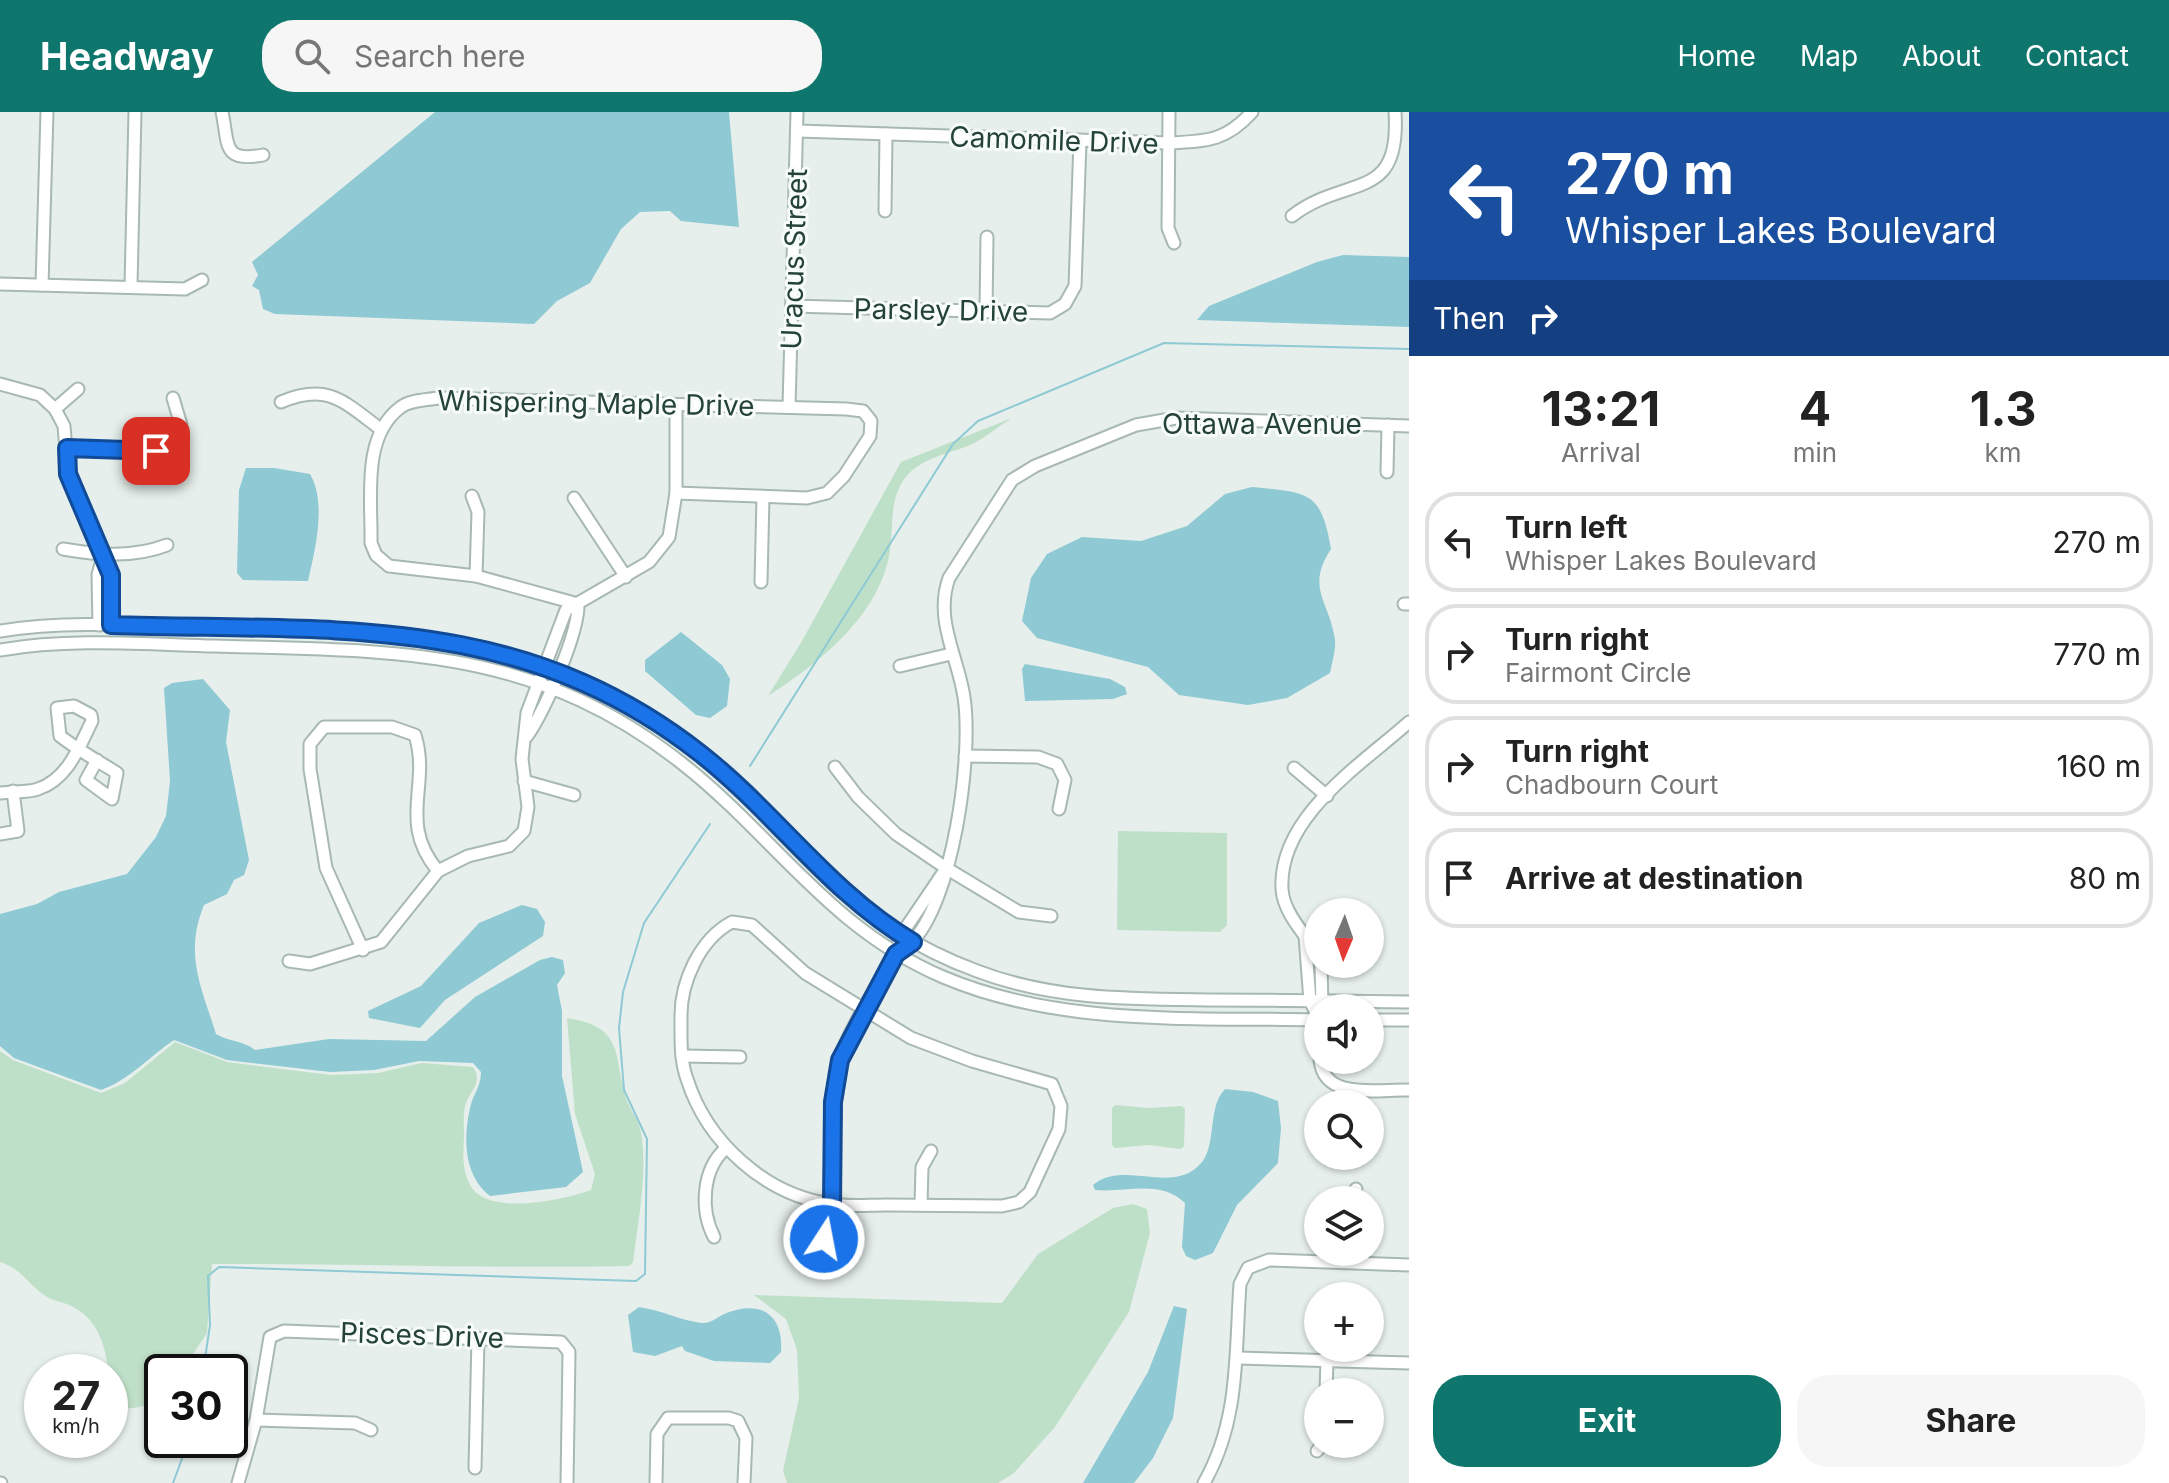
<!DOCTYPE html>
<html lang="en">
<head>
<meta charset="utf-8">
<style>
	:root { --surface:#fff; --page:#f6f6f6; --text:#222; --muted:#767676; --line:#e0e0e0; --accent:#0f766e }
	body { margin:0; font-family:Inter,sans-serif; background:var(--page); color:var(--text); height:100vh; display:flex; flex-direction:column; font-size:30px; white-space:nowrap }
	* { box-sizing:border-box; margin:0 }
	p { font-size:26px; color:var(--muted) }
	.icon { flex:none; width:44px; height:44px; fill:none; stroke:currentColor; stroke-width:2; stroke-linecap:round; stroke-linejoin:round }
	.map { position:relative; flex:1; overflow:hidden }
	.drawer { display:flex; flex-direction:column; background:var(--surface); width:760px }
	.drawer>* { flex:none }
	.banner { background:#1a4fa0; color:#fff; overflow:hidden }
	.needle { width:52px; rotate:182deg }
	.controls { position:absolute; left:1304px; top:786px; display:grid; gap:16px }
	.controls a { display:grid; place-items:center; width:80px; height:80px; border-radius:50%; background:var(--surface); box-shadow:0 2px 6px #0004; font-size:40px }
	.speed { position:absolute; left:24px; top:1242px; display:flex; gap:16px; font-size:40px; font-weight:700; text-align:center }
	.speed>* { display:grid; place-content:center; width:104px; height:104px; border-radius:50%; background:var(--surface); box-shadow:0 2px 6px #0004; line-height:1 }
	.speed small { font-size:20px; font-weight:400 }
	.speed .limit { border:4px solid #111; border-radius:12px; background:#fff; color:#111 }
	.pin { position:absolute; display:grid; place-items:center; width:68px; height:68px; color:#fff; margin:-34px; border-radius:16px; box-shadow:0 4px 12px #0006 }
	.me { position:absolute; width:88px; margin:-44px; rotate:11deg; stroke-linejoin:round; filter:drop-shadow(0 0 6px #0008) }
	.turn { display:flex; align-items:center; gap:28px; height:168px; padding:0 24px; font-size:36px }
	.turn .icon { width:104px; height:104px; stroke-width:2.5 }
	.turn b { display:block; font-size:56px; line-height:68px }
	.then { display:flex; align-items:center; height:76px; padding:0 24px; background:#0003; gap:16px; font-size:30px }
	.eta { display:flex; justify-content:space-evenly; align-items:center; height:136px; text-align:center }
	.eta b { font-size:48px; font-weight:700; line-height:56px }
	.cta { display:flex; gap:16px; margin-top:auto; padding:16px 24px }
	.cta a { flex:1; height:92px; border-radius:32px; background:var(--accent); color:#fff; font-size:32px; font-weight:700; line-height:92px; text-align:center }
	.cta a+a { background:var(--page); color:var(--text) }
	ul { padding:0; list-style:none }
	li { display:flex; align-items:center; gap:24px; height:100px; margin:0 16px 12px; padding:0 8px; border:4px solid var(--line); border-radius:32px }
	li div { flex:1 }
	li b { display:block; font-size:30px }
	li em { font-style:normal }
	header { display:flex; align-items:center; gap:48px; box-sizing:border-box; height:112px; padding:0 40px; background:var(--accent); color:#fff }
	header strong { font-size:38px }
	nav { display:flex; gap:44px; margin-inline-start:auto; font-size:28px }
	.search { width:560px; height:72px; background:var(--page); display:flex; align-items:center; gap:20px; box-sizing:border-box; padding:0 28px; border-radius:32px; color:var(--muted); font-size:30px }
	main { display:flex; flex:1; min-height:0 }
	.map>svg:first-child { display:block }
	.green { fill:#bfe0c8 }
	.water { fill:#8ec9d4 }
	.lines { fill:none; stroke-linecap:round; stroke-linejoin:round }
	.stream { stroke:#8ec9d4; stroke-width:2 }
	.minor-casing { stroke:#a8b8b2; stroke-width:15 }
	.minor { stroke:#fff; stroke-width:11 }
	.route-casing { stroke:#114b97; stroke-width:20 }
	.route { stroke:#1a73e8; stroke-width:14 }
	.labels { text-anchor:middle; stroke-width:6; stroke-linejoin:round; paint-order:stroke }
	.street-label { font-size:28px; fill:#24423a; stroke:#f7fbf9 }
</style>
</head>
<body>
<header>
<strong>Headway</strong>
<div class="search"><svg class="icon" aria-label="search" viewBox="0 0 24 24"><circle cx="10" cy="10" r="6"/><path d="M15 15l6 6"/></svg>Search here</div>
<nav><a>Home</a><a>Map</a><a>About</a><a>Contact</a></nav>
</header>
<main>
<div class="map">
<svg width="1409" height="1371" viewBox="0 0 1409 1371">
	<rect width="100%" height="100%" fill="#e6efeb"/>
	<g class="green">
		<path d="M1012,306C999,314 985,326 970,333C950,341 919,347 905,366C887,390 895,421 888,449C874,508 816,553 768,584L802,529L901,350Z"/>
		<path d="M1118,719L1227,721V813L1220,820L1117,818Z"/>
		<path d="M567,906C625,915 613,942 626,986C629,997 639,1008 641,1020C648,1062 638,1108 633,1150L629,1154C490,1157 351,1151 212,1152L207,1221L181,1260H162V1283C148,1295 129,1301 112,1292C108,1259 109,1213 73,1195C64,1190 52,1189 44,1183C28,1172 21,1156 0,1150V939L13,948L101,981L125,971L175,930L227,950L331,963L378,961L422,951L473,955C484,972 469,978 465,994C463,1003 464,1015 464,1025C463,1042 462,1057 470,1073C487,1105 563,1088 591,1078L595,1062L575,1002Z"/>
		<path d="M1115,993L1149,996L1182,994L1185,997L1184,1034L1181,1037L1149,1033L1115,1036L1112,1033V996Z"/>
		<path d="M1133,1092L1147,1097L1150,1121L1129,1200L1055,1315L1014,1361L998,1371H787L783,1359L799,1286L797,1238L786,1207L754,1183L1002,1191L1038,1142L1113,1096Z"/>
	</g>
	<g class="water">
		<path d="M435,0H729L739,115L681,109L670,99L640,100L621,117L590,171L557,189L534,212L275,202L263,197L259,178L252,174L258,163L252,150Z"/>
		<path d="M1343,143L1409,145V215L1197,208L1209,194L1317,150Z"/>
		<path d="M246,356H274L310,362C327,391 315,438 308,469L243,468L237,461L239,378Z"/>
		<path d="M1252,375C1308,381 1321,378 1331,437C1305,476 1330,490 1335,528C1336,538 1332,551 1330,561L1287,586L1248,593L1179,583L1148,555L1037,526L1022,509L1031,466L1047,442L1082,425L1141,429L1187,414L1225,382Z"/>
		<path d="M681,520L722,553L730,567L727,594L710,606L696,603L645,559V548Z"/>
		<path d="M1025,552L1110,567L1125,575L1127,582L1113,587L1025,589L1022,557Z"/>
		<path d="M203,567L230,598L226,630L249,748L244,763L234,768L227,782L204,793C184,842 201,874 216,922C229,930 243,928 255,938L329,927L426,929L475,885L540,848L552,845L563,848L565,861L557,873L562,899V964L583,1060L566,1075L490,1084C464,1064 463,1027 470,996C473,982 481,975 481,960L473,951L419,949L374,958L330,960L227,948L174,928C149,945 129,968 101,978L14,946L0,934V802L37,792L59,780L127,762L156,725L166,704L170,669L164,576L172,571Z"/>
		<path d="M522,793L537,797L545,810L543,824L445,888L420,916L369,906L368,899L421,874L479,811Z"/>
		<path d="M1225,977L1253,980L1278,989L1281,1016L1278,1051L1237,1093L1213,1141L1195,1148L1186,1144L1182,1135L1185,1091C1160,1067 1126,1081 1095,1078L1093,1073C1122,1049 1166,1079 1195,1057C1220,1039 1205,997 1225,977Z"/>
		<path d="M1174,1194L1187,1197L1173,1306L1153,1346L1134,1371H1083L1148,1260Z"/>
		<path d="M639,1195C660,1198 680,1208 701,1211C710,1212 716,1206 724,1202C760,1187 784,1202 781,1240L770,1251L714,1249L685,1239L682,1234L655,1244L633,1240L628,1203Z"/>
	</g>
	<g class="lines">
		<g class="stream">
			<path d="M750,654L953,332L978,309L1164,231L1409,237"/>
			<path d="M203,1260L210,1213L208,1164L219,1155L636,1169L645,1162L647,1027L624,978L619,916L623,880L644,811L710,712"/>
			<path d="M173,1371L189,1328"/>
		</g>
		<g class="minor-casing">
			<g id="minor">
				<path d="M222,0C229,31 221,51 263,43"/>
				<path d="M1169,0L1168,116L1174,131"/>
				<path d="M798,19L1168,31C1206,29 1225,30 1252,0"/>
				<path d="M885,99L886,22"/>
				<path d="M1292,104C1346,62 1401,92 1395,0"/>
				<path d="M0,172L185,177L202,168"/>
				<path d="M42,173L47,0"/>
				<path d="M131,174L135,0"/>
				<path d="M792,194L1050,201L1065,192L1075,174L1080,29"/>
				<path d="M986,200L987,125"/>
				<path d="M0,272L40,283L55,297L64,314L68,362L111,463V513"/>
				<path d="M281,290C327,271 342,288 379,316"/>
				<path d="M789,295L797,0"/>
				<path d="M55,297L78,277"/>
				<path d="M67,336L156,339L172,333L181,313L173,286"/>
				<path d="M1387,360L1388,313"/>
				<path d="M472,384L478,400L476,464"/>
				<path d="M574,386L626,465"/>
				<path d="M63,437C98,443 133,446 167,433"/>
				<path d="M761,470L763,385"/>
				<path d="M578,492L476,464L389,454L376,443L371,431C372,387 361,324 401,295C410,288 427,288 438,286L846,297L863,299L871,309L870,324L844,364L827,381L807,386L676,381"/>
				<path d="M1404,492H1409"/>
				<path d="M99,513L98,463L103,444"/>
				<path d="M0,519C70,508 143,514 213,516C414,521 552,519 716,654C753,685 783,723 818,757C863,802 917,837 977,859C1053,888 1131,887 1210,888C1277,888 1343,889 1409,890"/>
				<path d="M0,538C71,526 143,532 215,534C395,539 534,534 684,653C776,726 829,816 943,865C1061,915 1192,905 1318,908"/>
				<path d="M900,554L951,542"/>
				<path d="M527,624C544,600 579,521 578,492"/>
				<path d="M965,644L1038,645L1057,652L1065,668L1059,697"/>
				<path d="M835,655L858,685L896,722L946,756L1019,800L1051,804"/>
				<path d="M1294,656L1327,684"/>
				<path d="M524,669L574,683"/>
				<path d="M0,681C12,679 27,681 38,677C68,667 79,635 92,609L91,603L74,594L57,596L60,624C78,638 98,649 117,661L112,687L86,668L97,648"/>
				<path d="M0,722L18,719L13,679"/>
				<path d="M732,810L752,813L805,861L911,926L972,949L1052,972L1061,994L1059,1017L1030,1080L1019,1090L1002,1094C963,1094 925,1093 886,1093C868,1093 849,1095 831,1092C765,1083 707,1030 687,967C680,948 681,927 681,907C680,870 700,827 732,810Z"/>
				<path d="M1305,824L1310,889L1318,904"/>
				<path d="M910,832C953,791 973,644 964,585C958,545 934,507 949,466L1012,368L1035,354L1136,313L1176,306L1409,314"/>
				<path d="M363,838L326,756L310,657V632L324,615H392L415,623C431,674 397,710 438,759"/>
				<path d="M1318,841C1305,823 1283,800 1282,777C1278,705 1362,652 1409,610"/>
				<path d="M289,849L310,852L381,830L438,759L468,744L509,734L524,719L528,695L522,647L527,601L566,498L649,450L669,425L676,381V294"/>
				<path d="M1321,852L1322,895"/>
				<path d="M1370,908H1409"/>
				<path d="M682,944L740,945"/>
				<path d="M1320,948C1324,989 1378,977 1409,978"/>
				<path d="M1350,1088L1356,1077"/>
				<path d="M921,1093L922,1055L931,1039"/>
				<path d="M714,1125C700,1098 702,1058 725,1037"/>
				<path d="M824,1127C837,1069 825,1008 839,950C847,919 879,872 896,842L901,823L943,761"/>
				<path d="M1238,1246L1409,1251"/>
				<path d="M1326,1280L1327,1248"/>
				<path d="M256,1308L355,1311L371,1318"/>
				<path d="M1317,1339L1322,1332"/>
				<path d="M475,1356L478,1226"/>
				<path d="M0,1371H1"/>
				<path d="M238,1371L256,1308L270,1225L284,1219L561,1230L569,1240L567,1371"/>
				<path d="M656,1371L657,1322L668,1306H729L738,1309L746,1326L744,1371"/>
				<path d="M1204,1371C1240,1308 1235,1241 1240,1172L1248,1156L1269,1148L1409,1153"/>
			</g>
		</g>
		<use href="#minor" class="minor"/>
	</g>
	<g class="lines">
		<g class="route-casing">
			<path id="route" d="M156,339L67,336L68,362L111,463V513C329,520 518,498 701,642C776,701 829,780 913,830L896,842L840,948L833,990L832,1092L824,1127"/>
		</g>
		<use href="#route" class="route"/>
	</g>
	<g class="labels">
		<g class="street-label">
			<text transform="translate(1054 28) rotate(2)" y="10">Camomile Drive</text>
			<text transform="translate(794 147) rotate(-88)" y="10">Uracus Street</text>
			<text transform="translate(941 198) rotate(1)" y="10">Parsley Drive</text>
			<text transform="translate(596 291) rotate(1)" y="10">Whispering Maple Drive</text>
			<text x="1262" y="322">Ottawa Avenue</text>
			<text transform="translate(422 1223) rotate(2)" y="10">Pisces Drive</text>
		</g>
	</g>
</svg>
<div class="controls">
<a><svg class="needle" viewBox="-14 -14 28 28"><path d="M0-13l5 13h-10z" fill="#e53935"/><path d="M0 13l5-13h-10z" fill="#767676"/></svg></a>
<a><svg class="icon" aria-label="sound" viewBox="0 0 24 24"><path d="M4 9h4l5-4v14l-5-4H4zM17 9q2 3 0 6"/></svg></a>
<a><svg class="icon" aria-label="search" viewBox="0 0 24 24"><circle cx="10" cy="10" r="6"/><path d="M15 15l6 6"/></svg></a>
<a><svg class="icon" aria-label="layers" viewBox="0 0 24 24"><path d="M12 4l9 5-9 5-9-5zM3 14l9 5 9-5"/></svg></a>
<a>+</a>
<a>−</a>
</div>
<div class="speed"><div>27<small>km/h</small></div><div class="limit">30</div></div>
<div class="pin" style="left:156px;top:339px;background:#d93025"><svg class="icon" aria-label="arrive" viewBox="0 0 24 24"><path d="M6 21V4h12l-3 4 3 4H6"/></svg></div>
<svg class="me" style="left:824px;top:1127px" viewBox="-20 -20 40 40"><circle r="17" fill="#1a73e8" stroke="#fff" stroke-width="3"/><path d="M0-11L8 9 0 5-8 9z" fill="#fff"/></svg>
</div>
<section class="drawer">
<div class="banner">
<div class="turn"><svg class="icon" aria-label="left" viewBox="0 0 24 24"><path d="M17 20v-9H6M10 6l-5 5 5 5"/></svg><div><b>270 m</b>Whisper Lakes Boulevard</div></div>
<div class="then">Then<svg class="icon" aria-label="right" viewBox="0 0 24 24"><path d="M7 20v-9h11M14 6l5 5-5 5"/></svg></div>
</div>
<div class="eta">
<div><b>13:21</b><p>Arrival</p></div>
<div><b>4</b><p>min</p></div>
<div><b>1.3</b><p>km</p></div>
</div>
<ul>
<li><svg class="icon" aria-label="left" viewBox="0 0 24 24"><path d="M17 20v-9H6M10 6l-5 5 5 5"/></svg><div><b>Turn left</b><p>Whisper Lakes Boulevard</p></div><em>270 m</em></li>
<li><svg class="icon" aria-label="right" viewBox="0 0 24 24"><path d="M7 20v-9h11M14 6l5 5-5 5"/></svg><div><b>Turn right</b><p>Fairmont Circle</p></div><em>770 m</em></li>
<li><svg class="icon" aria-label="right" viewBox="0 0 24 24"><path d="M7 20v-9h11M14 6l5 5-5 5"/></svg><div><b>Turn right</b><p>Chadbourn Court</p></div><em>160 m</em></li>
<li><svg class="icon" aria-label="arrive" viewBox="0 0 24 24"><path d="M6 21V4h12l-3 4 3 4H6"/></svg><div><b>Arrive at destination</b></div><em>80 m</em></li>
</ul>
<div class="cta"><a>Exit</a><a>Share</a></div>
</section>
</main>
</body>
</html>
